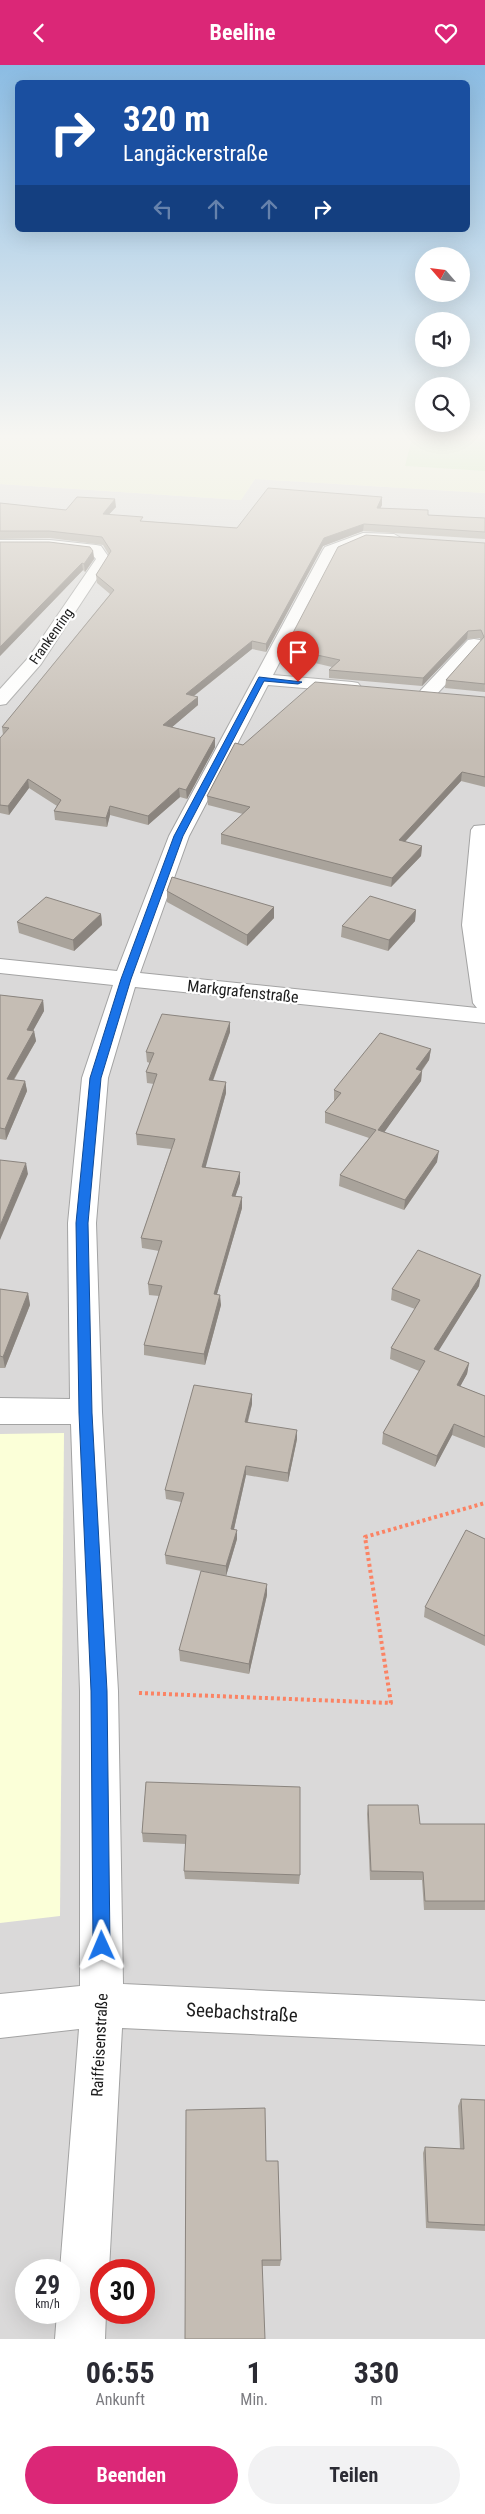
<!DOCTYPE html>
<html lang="de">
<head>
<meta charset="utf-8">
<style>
	:root { --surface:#fff; --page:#f2f2f3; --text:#2b2b33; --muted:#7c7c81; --accent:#db2777 }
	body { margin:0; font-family:"Roboto Condensed",sans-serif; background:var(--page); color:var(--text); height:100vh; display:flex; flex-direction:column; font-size:19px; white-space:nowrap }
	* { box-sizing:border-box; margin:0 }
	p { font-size:16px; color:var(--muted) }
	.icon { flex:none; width:28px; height:28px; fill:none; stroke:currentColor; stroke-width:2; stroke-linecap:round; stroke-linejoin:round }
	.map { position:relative; height:2274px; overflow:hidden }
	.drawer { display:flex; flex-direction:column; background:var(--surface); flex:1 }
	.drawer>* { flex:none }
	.banner { position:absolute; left:15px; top:15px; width:455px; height:152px; border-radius:8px; box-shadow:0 5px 20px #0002; background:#1a4fa0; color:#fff; overflow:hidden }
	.needle { width:32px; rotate:298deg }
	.buttons { position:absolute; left:415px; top:182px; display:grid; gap:10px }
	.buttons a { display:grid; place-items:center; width:55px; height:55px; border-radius:50%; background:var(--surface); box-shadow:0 5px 20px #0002; font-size:25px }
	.speed { position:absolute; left:15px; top:2194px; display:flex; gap:10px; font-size:25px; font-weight:700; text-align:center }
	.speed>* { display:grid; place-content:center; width:65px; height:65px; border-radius:50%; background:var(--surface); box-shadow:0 5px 20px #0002; line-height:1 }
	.speed small { font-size:12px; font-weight:400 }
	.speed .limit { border:8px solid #d22; background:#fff; color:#111 }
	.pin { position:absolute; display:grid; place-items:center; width:42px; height:42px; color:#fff; margin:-51px -21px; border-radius:50% 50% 50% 0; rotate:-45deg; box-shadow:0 0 5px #0007 }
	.pin .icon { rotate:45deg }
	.me { position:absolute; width:55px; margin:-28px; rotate:359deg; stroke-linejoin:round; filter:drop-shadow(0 0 4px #0008) }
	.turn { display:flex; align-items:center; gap:18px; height:105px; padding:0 25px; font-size:22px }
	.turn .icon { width:65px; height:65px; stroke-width:2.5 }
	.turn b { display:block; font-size:35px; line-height:42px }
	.lanes { display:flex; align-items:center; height:48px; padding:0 25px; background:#0003; justify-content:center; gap:25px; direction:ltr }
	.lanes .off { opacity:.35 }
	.eta { display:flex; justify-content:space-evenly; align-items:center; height:85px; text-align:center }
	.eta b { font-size:30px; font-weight:700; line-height:35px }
	.cta { display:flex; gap:10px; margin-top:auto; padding:10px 25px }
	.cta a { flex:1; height:58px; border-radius:30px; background:var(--accent); color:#fff; font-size:20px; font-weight:700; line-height:58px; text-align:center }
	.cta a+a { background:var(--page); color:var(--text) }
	header { display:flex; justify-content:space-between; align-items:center; height:65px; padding:0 25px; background:var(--accent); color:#fff; font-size:22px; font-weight:700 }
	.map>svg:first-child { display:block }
	.residential { fill:#dad9d9; fill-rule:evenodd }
	.education { fill:#fbffd8 }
	.farmland { fill:#e7edcb }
	.grass { fill:#c0e9a5 }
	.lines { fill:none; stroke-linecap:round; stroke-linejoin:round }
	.minor-casing { stroke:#a3a3a3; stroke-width:2 }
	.path { stroke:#fb8364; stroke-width:4; stroke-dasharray:3 3; stroke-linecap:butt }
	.minor { fill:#fff; fill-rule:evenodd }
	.wall { fill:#a9a39b }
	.shaded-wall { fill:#8a847e }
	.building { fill:#c5bdb4; stroke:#8a847e }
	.route { fill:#1a73e8; stroke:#114b97 }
	.labels { text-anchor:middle; stroke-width:4.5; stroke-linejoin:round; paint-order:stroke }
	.far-street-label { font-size:14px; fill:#1c1c1c; stroke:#fff }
	.street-label { font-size:16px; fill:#1c1c1c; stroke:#fff }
	.near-street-label { font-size:19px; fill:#1c1c1c; stroke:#fff }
</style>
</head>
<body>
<header><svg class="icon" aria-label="back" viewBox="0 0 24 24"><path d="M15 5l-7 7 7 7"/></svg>Beeline<svg class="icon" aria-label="heart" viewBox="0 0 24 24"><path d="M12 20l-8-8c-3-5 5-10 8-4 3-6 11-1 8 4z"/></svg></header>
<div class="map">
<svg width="485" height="2274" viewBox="0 0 485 2274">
	<rect width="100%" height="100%" fill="#edebe1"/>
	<path class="residential" d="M255,414L485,428V2274H0V419L241,435ZM26,2205H69V2248H26ZM101,2205H144V2248H101Z"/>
	<path class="education" d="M64,1368L60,1851L0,1858V1369Z"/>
	<path class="farmland" d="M0,368H413L405,401L485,406V428L255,414L241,435L0,419Z"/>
	<path class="grass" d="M413,368H485V406L405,401Z"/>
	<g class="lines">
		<g class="minor-casing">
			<g id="minor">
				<path d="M363,468L394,469L401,473L394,477L365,476L336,488L273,610L352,617L358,618L361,622L358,626L352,627L268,620L189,771L140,908L477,943L473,938L462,860L471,765L474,761L485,760V958L135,922L108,1013L96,1158L102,1347L118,1626L123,1919L485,1936V1980L122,1963L109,2205H101V2248H106L105,2274H55L57,2248H69V2205H60L79,1964L0,1973V1929L80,1921V1626L71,1359H0V1333L70,1334L68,1158L82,1013L113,920L0,908V894L117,906L169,771L323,485L325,482Z"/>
				<path d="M0,475H50L96,480L101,481L110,494L41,599L6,639L0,640V624L29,592L96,494L91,488L50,483H0Z"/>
				<path d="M474,574L480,575L482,579L480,583L433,633H421L418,629L421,625L468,575Z"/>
			</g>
		</g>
		<path class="path" d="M139,1628L391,1638L365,1472L485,1438"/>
		<use href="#minor" class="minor"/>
	</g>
	<g class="wall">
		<path d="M382,432V440L380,443L428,450L485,453V474L363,466L323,481L266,587L252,584L194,631L198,640L172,662L215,673V682L187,734L180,732L148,760L110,750L107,762L55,755L54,746L57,741L29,723L9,750L0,748V673L3,670L2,662L110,529L97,518L96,510L109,490L103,480L50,473L0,474V438L66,445L116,442L109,449L143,456L237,463Z"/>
		<path d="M0,477L93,486L94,494L85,507L83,505L0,591Z"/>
		<path d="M485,478V627L445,623L446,615L481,576L480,573L467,574L422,621L329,613V605L332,602L285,591V583Z"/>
		<path d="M485,632V722L461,716L405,777L422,781L421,791L391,822L221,779V769L243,749L208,740L207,731L243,680Z"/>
		<path d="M167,826L274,842V853L247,881L167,837Z"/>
		<path d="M416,845L415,856L388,886L341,872L342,861Z"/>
		<path d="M101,849L102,860L74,886L19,868L17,857Z"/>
		<path d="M0,930L43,935L44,946L33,965L34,966L36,976L14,1015L25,1016L27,1026L6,1075L0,1074Z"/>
		<path d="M230,967L213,1016L226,1028L205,1102L240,1107V1118L235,1131L242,1143L217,1229L221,1240L205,1300L144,1290V1280L159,1231L149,1230L148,1219L159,1186L142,1183L141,1173L171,1084L137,1080L136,1069L154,1019L147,1018L146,1007L150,998L147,997L146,987Z"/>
		<path d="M431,984L429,995L422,1006L421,1016L384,1067L437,1097L404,1145L339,1121L340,1110L369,1073L325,1058V1047L334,1036V1025Z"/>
		<path d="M479,1221L438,1286L469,1298L467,1309L460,1321L485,1331V1383L452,1370L435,1402L382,1379L383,1368L419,1306L390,1294L391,1283L415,1244L391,1235L392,1224Z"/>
		<path d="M0,1224L28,1228L30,1240L5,1303H0Z"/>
		<path d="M252,1329V1339L248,1357L297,1374L288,1417L246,1410L234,1464L237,1474L226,1511L166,1499L165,1490L181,1437L166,1434L165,1425Z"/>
		<path d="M485,1474V1581L424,1552L425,1542Z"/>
		<path d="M267,1519V1530L249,1609L180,1596L179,1585Z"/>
		<path d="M146,1717L300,1810L299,1819L185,1814L184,1806L186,1779L143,1777L142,1768Z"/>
		<path d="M368,1740L420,1759H485V1845H424L422,1815H370L367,1749Z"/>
		<path d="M461,2034L485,2035V2166L426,2163L423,2088L425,2082L460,2084L458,2041Z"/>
		<path d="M266,2096L281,2195L280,2201H263L185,2274Z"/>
	</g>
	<g class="shaded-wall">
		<path d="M382,432V440L377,450V443Z"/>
		<path d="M115,434L116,442L103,456V449Z"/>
		<path d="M364,459L363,466L323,481L266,587V579L324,473Z"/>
		<path d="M93,486L94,494L85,507L84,499Z"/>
		<path d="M82,498L83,505L0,591V582Z"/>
		<path d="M468,566L467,574L422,621L423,613Z"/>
		<path d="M252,576V584L186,637V629Z"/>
		<path d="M198,632V640L164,669L163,660Z"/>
		<path d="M215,673V682L187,734L186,725Z"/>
		<path d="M462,707L461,716L398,784L399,775Z"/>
		<path d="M28,714L29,723L9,750L8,741Z"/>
		<path d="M179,723L180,732L148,760V751Z"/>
		<path d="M110,741V750L107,762L106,753Z"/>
		<path d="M422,781L421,791L391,822L392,813Z"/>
		<path d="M274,842V853L247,881V870Z"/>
		<path d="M416,845L415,856L388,886L389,875Z"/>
		<path d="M101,849L102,860L74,886L73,875Z"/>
		<path d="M43,935L44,946L28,975L27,965Z"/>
		<path d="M230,957V967L209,1026V1015Z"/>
		<path d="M34,966L36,976L8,1024L7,1014Z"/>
		<path d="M431,984L429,995L415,1014L416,1004Z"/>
		<path d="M422,1006L421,1016L378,1076V1065Z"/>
		<path d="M25,1016L27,1026L6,1075L5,1064Z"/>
		<path d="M226,1017V1028L203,1112L202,1102Z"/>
		<path d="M439,1086L437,1097L404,1145L405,1135Z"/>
		<path d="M26,1098L28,1109L0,1175V1161Z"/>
		<path d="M240,1107V1118L232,1141V1131Z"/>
		<path d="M242,1132V1143L214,1239V1229Z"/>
		<path d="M481,1210L479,1221L433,1295L434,1284Z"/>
		<path d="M28,1228L30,1240L5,1303L3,1292Z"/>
		<path d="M220,1230L221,1240L205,1300L204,1289Z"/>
		<path d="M469,1298L467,1309L455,1331L457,1320Z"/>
		<path d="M252,1329V1339L245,1366V1357Z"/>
		<path d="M454,1359L452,1370L435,1402L437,1391Z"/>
		<path d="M297,1365V1374L288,1417V1408Z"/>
		<path d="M246,1401V1410L232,1473L231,1464Z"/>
		<path d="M237,1465V1474L226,1511V1501Z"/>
		<path d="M267,1519V1530L249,1609V1599Z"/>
	</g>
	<g class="building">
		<path d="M268,423L382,432L377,443L428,445V450L485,453V467L364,459L324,473L266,579L252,576L186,629L198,632L163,660L215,673L186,725L179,723L148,751L110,741L106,753L54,746L61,735L28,714L8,741L0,740V673L9,663L2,662L114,525L96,510L111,486L102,472L49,466H0V438L66,445L77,432L115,434L103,449L143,452L140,456L237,463Z"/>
		<path d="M366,470L485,478V619L446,615L484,572L481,565L468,566L423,613L329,605L340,595L285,583L338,482Z"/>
		<path d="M0,477H49L90,482L93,486L84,499L82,498L0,582Z"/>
		<path d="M315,617L485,632V712L462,707L399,775L422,781L392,813L221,769L250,742L207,731L235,678L243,680Z"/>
		<path d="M172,812L274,842L247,870L167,826Z"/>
		<path d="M370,831L416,845L389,875L342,861Z"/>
		<path d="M46,832L101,849L73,875L17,857Z"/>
		<path d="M0,930L43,935L27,965L34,966L7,1014L25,1016L5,1064L0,1063Z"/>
		<path d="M162,949L230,957L209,1015L226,1017L202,1102L240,1107L232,1131L242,1132L214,1229L220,1230L204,1289L144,1280L162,1221L148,1219L162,1176L141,1173L175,1074L136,1069L157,1009L146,1007L154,988L146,987Z"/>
		<path d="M380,968L431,984L416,1004L422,1006L378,1065L439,1086L405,1135L340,1110L376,1065L325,1047L341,1028L334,1025Z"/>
		<path d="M0,1095L26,1098L0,1161Z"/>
		<path d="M418,1185L481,1210L434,1284L469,1298L457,1320L485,1331V1372L454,1359L437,1391L383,1368L425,1296L391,1283L420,1235L392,1224Z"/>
		<path d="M0,1224L28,1228L3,1292L0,1291Z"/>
		<path d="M194,1320L252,1329L245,1357L297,1365L288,1408L246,1401L231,1464L237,1465L226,1501L165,1490L184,1428L165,1425Z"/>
		<path d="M466,1465L485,1474V1571L425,1542Z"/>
		<path d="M201,1506L267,1519L249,1599L179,1585Z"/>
		<path d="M146,1717L300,1722V1810L184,1806L186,1770L142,1768Z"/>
		<path d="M368,1740H418L420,1759H485V1836H425L423,1807L371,1806Z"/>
		<path d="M461,2034L485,2035V2160L428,2157L425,2082L464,2084Z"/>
		<path d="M265,2043L266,2096H278L281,2195H262L265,2274H185L186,2045Z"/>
	</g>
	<linearGradient id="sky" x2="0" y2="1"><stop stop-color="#8bbce3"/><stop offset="0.54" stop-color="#f7f6f2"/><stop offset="1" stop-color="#f7f6f2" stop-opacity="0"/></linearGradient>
	<rect width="485" height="687" fill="url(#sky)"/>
	<path class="route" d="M259,612L302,617L298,619L264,616L183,771L131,914L101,1013L88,1158L92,1348L107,1626L110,1881L108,1888L102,1890L96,1888L93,1881L91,1626L79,1348L76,1158L90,1013L121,914L174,771Z"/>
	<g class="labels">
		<g class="far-street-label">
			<text transform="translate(51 571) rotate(-55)" y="5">Frankenring</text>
		</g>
		<g class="street-label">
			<text transform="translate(243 926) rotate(6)" y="6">Markgrafenstraße</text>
			<text transform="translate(99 1980) rotate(-87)" y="6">Raiffeisenstraße</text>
		</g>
		<g class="near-street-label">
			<text transform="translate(242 1947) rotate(3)" y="7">Seebachstraße</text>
		</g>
	</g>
</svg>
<div class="buttons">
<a><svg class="needle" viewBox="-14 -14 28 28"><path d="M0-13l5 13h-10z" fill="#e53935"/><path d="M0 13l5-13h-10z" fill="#7c7c81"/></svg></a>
<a><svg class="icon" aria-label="sound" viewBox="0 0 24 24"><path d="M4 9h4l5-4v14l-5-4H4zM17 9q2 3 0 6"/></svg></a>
<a><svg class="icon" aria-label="search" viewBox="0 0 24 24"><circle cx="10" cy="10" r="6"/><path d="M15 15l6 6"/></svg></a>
</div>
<div class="speed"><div>29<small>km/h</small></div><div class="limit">30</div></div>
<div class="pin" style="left:298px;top:617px;background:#d93025"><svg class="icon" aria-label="arrive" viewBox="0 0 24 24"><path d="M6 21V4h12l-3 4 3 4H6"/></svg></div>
<svg class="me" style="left:102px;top:1881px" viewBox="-20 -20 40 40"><path d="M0-17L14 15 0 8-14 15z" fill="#1a73e8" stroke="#fff" stroke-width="4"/></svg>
<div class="banner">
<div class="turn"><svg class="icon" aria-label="right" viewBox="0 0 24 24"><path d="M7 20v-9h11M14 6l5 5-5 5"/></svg><div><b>320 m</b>Langäckerstraße</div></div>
<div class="lanes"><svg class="icon off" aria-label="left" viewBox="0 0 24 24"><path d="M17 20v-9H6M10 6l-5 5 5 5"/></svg><svg class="icon off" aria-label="ahead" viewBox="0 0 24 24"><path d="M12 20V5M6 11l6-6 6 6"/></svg><svg class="icon off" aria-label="ahead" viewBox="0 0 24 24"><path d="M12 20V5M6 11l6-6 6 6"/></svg><svg class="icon" aria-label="right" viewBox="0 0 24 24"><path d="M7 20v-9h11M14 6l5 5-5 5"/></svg></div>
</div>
</div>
<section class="drawer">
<div class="eta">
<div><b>06:55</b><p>Ankunft</p></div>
<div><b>1</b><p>Min.</p></div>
<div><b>330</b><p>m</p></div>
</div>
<div class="cta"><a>Beenden</a><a>Teilen</a></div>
</section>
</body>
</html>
